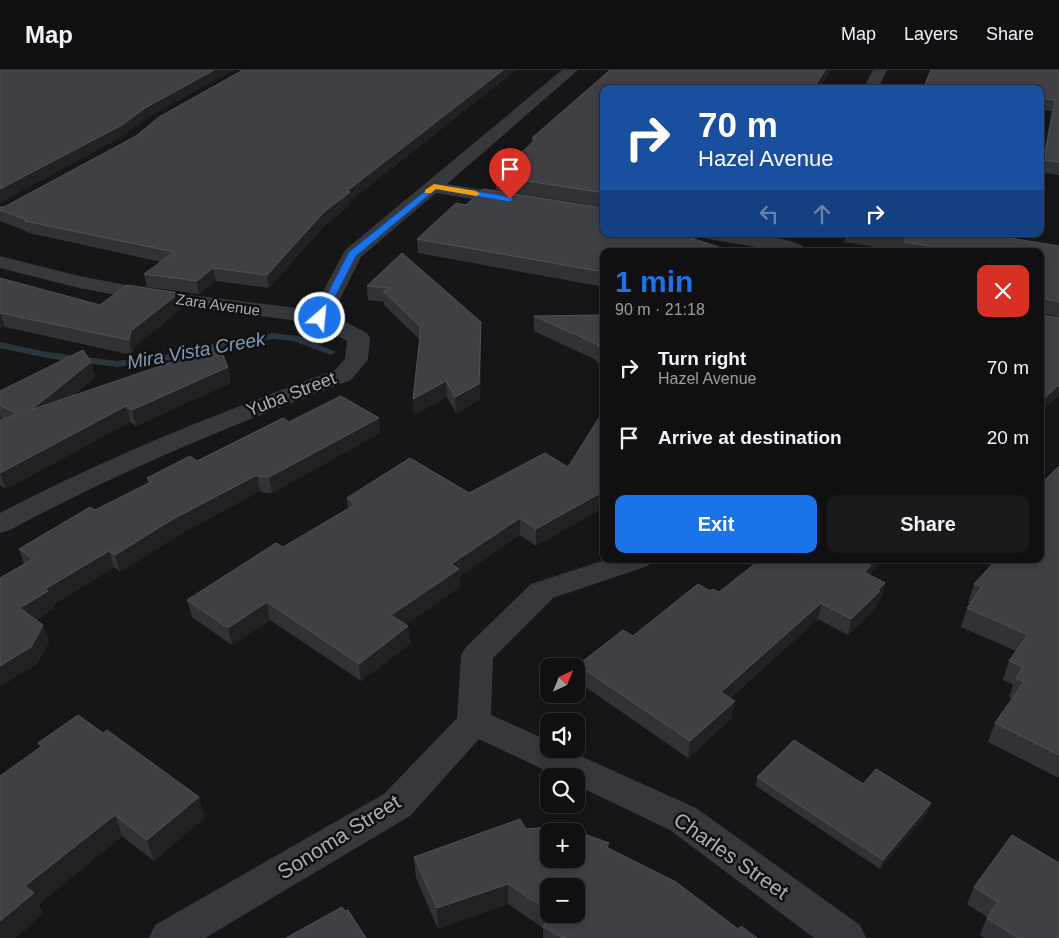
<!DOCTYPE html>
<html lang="en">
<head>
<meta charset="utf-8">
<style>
	:root { --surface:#101012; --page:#19191b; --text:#f1f3f6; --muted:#9c9d9f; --line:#303032; --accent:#1a73e8 }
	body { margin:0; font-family:Arial,sans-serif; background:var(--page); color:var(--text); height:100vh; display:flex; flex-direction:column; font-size:19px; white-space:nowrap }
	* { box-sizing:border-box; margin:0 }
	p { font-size:16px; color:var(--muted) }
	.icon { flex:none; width:28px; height:28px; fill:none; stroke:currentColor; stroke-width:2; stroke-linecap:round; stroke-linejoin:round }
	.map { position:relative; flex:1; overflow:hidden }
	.drawer { position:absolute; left:600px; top:178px; width:444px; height:315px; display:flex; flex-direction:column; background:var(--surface); border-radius:10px; box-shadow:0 2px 8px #0003,0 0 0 1px var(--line) }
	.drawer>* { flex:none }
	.guide { position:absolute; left:600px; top:15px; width:444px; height:152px; border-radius:10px; box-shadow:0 2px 8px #0003,0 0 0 1px var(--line); background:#1a4fa0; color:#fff; overflow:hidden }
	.needle { width:32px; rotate:43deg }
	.controls { position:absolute; left:540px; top:588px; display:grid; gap:10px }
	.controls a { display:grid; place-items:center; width:45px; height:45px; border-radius:10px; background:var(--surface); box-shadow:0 2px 8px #0003,0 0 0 1px var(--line); font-size:25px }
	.pin { position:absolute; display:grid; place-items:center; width:42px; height:42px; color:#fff; margin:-51px -21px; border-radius:50% 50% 50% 0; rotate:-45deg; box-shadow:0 0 5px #0007 }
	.pin .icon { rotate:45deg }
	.me { position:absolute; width:55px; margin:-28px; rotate:27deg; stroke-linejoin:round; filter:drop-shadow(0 0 4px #0008) }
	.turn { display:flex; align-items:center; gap:18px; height:105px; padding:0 15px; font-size:22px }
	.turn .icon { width:65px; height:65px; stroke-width:2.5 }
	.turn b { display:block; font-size:35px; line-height:42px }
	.lanes { display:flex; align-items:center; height:48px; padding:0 15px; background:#0003; justify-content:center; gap:25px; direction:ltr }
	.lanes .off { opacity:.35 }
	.round { display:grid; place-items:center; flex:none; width:52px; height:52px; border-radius:10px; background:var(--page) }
	.summary { display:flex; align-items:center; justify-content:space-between; height:85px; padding:0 15px }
	h1 { font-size:30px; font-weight:600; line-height:38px; color:var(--accent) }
	.button { display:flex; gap:10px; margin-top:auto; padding:10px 15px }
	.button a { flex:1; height:58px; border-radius:10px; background:var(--accent); color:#fff; font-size:20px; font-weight:600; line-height:58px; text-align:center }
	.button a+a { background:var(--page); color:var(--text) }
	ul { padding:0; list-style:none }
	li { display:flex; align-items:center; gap:15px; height:70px; padding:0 15px }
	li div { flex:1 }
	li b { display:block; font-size:19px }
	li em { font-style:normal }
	header { display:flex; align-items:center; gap:30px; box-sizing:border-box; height:70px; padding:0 25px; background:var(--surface); border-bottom:1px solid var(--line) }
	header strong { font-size:24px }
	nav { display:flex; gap:28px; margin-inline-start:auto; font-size:18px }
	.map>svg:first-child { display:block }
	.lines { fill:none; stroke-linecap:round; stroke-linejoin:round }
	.stream { fill:#2c353c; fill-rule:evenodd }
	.minor { fill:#37383d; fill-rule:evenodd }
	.wall { fill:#323236; fill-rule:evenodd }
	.shaded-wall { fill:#212124 }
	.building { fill:#3f3f44; stroke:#4f5156 }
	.route { fill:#1a73e8; stroke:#114b97 }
	.slow { fill:#f59e0b }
	.labels { text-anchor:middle; stroke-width:5; stroke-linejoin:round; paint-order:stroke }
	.far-street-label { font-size:15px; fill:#a8adb8; stroke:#111113 }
	.street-label { font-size:18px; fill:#a8adb8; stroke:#111113 }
	.water-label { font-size:19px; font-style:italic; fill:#7f9bb3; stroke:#111113 }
	.near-street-label { font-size:21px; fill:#a8adb8; stroke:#111113 }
</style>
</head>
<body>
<header>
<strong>Map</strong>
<nav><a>Map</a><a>Layers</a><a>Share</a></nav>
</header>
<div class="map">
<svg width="1059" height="868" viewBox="0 0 1059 868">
	<rect width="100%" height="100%" fill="#161618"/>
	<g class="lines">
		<path class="stream" d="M272,263L299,266L336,282L331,285L293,271L272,269L221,278L178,289L117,297L47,288L0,278V272L47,282L117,291L178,283L221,272Z"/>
		<g class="minor">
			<path d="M562,0H578L447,114L521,126L523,130L521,134L514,136L436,123L361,187L332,245L367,263L370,268L368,290L351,310C234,354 120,401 10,460L0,463V443C108,386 221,342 335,300L345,289L347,271L315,253L158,233L79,218L0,198V186L79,206L158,221L313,240L345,180Z"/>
			<path d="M873,0H887L878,19H863Z"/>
			<path d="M703,164C724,163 796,164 808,181H780L713,170L706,168Z"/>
			<path d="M608,489H653L648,496L553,528L493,588L491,645L549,671V679H565L696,738L860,855L866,868H814L670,760L576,715V706H557L479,669L410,746L205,868H149L155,855L384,724L457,648L461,585L466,577L531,514Z"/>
		</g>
	</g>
	<g class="wall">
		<path d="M243,0H516L350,131V135L326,154L269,218L216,211L199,224L147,217L144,204L161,192L29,163L28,162L0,151V137H4L136,66Z"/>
		<path d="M1059,0V105L1040,102L1052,41L1040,40V19Z"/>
		<path d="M604,19V137L496,120V106L532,73V68Z"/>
		<path d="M604,164V217L418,183L417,169Z"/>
		<path d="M846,164H998V166L1059,176V247L1043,243L1040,181H900L844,172Z"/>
		<path d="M402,183L481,252V267L480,330L456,343L447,327L414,345L413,329L420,270L384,235V232L368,230L367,216Z"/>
		<path d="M0,208L100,235L179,223L182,238L135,276L132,285L5,257L0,259Z"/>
		<path d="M604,245V296L596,292V290L534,261V246Z"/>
		<path d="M91,292L95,307L73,325L228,297L231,313L136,356L130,352L6,419L0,415V350L3,349L0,347V321Z"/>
		<path d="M289,352L380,363L272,423H263L260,421L177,466L120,502L114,497L53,535L54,538L36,550L49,572L37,594L24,494L19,479L148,413L147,408L197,391Z"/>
		<path d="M545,383L536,476L520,465L460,506V517L405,555L408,556L410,574L361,611L270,550L232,575L192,547L187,530L283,477L348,439L347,428L469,423Z"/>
		<path d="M1059,396V708L988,672L995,653L1012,628L1009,627L1013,615L1003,610L1009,591L1016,581L961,557L967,538L970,533H968L974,514L1040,489Z"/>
		<path d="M869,505L885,513L881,529L877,532L876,538L848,565L818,549L730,628L732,648L688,688L577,611L578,595L633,566L710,521L719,522Z"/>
		<path d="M103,663L199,727L204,748L154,791L122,766L39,834L43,844L15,868H0L40,677L38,673Z"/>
		<path d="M757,707L863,714L928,742L880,799L756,716Z"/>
		<path d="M526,759L609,773L608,778L738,859L757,868H543V858L508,834L438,859L416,808L414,787ZM549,816L576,844H549Z"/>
		<path d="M974,817L1059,868H984L980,865L987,847L967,834Z"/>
	</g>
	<g class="shaded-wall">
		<path d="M214,0H234L147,48L124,66L0,133V119L145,38Z"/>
		<path d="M503,0H516L350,131V135L326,154L269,218L267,205L324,142L347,121Z"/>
		<path d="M825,0H831L819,19H813Z"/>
		<path d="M213,198L216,211L199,224L197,211Z"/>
		<path d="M179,223L182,238L135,276L132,285L129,270L131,261Z"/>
		<path d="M0,242L5,257L0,259Z"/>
		<path d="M481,252V267L480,330L456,343L455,327Z"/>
		<path d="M91,292L95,307L35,355L31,340Z"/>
		<path d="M228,297L231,313L136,356L132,340Z"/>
		<path d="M446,311L447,327L414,345L413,329Z"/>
		<path d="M1059,315V326L1040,343V332Z"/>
		<path d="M126,336L130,352L6,419L0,403Z"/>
		<path d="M379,348L380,363L272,423L269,407Z"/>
		<path d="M257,405L260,421L177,466L120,502L115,485L173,449Z"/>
		<path d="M604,421V438L536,476V459Z"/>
		<path d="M520,448V465L460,506V517L393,563L391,545L451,494Z"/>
		<path d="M109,481L114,497L53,535L54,538L26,555L20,538L45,519Z"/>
		<path d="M873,489H887L869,505L864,502L867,494Z"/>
		<path d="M885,513L881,529L877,532L876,538L848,565L851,549Z"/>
		<path d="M267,532L270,550L232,575L228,558Z"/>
		<path d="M821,533L818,549L718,638L721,622Z"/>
		<path d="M43,555L49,572L37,594L0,617V596Z"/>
		<path d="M408,556L410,574L361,611L359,594Z"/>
		<path d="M735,631L732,648L688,688L690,671Z"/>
		<path d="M199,727L204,748L154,791L147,770Z"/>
		<path d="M931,733L928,742L880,799L883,790Z"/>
		<path d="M115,745L122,766L39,834L43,844L15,868H0V851L25,816Z"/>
		<path d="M508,814V834L438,859L437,838Z"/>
	</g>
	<g class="building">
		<path d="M0,0H214L145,38L122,55L0,119Z"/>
		<path d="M243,0H503L347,121H349V123L324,142L267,205L213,198L197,211L144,204L174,182L25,151L27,150L0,140V137H4L136,66L159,47Z"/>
		<path d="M610,0H825L813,19H604V123L496,106L536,69L532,68Z"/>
		<path d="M931,0H1059V92L1044,90L1055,30L1040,28V19H923Z"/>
		<path d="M483,119L604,138V164H679L731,181H604V202L417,169L456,133L466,135Z"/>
		<path d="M877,164H998V166L1059,176V232L1043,228V245L1059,248V315L1040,332V181H928L930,176L904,172L906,168Z"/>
		<path d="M402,183L481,252L479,314L455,327L446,311L413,329L421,257L383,221L390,218L367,216Z"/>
		<path d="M0,208L100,235L127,215L179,223L131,261L129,270L0,243Z"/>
		<path d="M604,245V279L597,276L599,275L534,246Z"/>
		<path d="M219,276L228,297L132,340L126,336L0,403V350L17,344L0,335V321L83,280L91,292L31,340Z"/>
		<path d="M341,326L379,348L269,407H260L257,405L173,449L115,485L109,481L45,519L48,521L20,538L43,555L31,577L0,596V508L33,489L19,479L90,437L95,440L151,412L147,408L190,386L197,391L283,348L289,352Z"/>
		<path d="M604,340V421L536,459L520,448L451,494L459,499L391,545L408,556L359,594L267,532L228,558L187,530L276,473L283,477L356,434L347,428L410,388L469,423L545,383L568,397Z"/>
		<path d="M1059,396V685L995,653L1024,612L1016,608L1023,597L1009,591L1028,565L967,538L982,517L974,514L997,489H1040V415Z"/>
		<path d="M761,489H873L867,494L871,496L864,502L885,513L877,520L880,521L851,549L821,533L721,622L735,631L690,671L578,595L623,560L633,566L698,514L710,521L713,519L719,522Z"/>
		<path d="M78,645L103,663L107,660L199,727L147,770L115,745L25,816L34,823L0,851V706L42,676L38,673Z"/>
		<path d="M794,670L863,714L876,699L931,733L883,790L757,707Z"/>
		<path d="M520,749L526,759L563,756L576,761H549V789H576V761L609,773L606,777L676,812L738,859L741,856L757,868H563L543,857L553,844H576V816H549V841L508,814L437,838L414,787Z"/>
		<path d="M1012,765L1059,793V868H1018L987,848L998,832L974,817Z"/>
		<path d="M342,837L345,841L348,840L366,868H286Z"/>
	</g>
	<path class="route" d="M434,114L510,127L513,129L510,132L436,119L356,186L324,248L320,250L317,249L315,248L349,182Z"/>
	<path class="slow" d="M434,114L476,121L480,124L476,126L436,119L431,123H425V120Z"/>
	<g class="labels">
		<g class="far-street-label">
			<text transform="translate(218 235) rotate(8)" y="5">Zara Avenue</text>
		</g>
		<g class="street-label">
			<text transform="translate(291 324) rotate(-21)" y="6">Yuba Street</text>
		</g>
		<g class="water-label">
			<text transform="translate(196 280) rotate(-10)" y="7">Mira Vista Creek</text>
		</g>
		<g class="near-street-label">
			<text transform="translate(339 767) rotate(-32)" y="7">Sonoma Street</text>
			<text transform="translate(731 786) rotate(35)" y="7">Charles Street</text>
		</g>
	</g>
</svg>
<div class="controls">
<a><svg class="needle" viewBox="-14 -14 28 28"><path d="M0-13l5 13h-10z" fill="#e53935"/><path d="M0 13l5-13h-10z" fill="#9c9d9f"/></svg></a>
<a><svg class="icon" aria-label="sound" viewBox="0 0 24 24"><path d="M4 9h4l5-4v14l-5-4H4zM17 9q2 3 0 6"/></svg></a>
<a><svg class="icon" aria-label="search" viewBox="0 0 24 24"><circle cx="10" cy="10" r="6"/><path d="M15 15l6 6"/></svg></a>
<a>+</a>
<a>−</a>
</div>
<div class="pin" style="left:510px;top:129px;background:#d93025"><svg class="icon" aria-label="arrive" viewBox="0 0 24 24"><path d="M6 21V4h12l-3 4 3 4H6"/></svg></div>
<svg class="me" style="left:320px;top:248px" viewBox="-20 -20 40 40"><circle r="17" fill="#1a73e8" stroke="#fff" stroke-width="3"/><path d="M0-11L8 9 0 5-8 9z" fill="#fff"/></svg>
<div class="guide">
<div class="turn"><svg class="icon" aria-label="right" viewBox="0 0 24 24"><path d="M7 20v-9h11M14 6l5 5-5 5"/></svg><div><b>70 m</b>Hazel Avenue</div></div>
<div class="lanes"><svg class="icon off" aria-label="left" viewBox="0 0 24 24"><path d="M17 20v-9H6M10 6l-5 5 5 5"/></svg><svg class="icon off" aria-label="ahead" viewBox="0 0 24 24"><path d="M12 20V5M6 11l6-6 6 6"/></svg><svg class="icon" aria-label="right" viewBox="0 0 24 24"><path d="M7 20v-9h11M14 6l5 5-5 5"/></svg></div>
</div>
<section class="drawer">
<div class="summary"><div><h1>1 min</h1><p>90 m · 21:18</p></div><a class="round" style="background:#d93025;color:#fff"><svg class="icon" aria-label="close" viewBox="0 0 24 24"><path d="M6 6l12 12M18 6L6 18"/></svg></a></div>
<ul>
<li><svg class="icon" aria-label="right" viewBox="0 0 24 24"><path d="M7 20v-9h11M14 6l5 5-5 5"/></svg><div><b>Turn right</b><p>Hazel Avenue</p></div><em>70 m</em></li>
<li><svg class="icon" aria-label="arrive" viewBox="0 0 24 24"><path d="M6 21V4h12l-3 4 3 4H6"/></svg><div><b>Arrive at destination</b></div><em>20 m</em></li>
</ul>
<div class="button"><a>Exit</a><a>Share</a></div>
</section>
</div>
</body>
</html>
